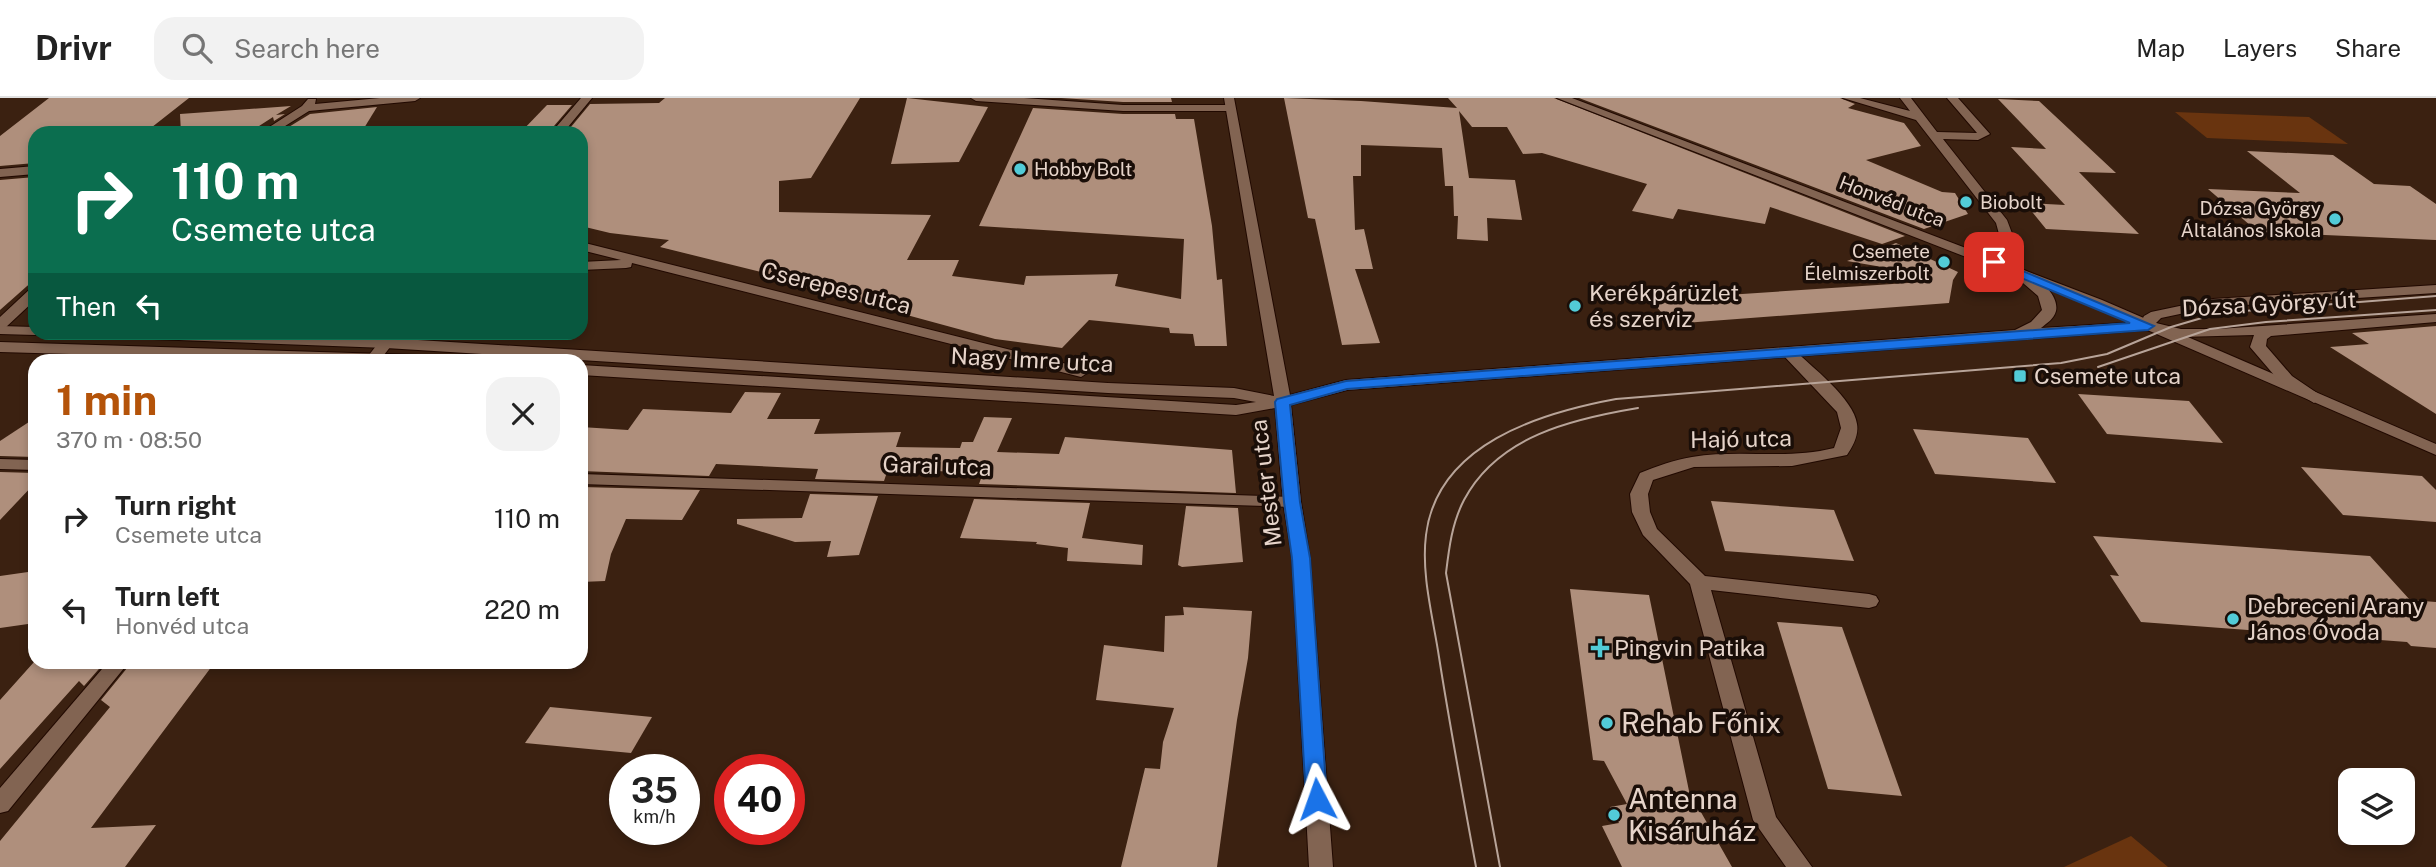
<!DOCTYPE html>
<html lang="en">
<head>
<meta charset="utf-8">
<style>
	:root { --surface:#fff; --page:#f2f2f2; --text:#222; --muted:#767676; --line:#e0e0e0; --accent:#b45309 }
	body { margin:0; font-family:"Public Sans",sans-serif; background:var(--page); color:var(--text); height:100vh; display:flex; flex-direction:column; font-size:26px; white-space:nowrap }
	* { box-sizing:border-box; margin:0 }
	p { font-size:23px; color:var(--muted) }
	.icon { flex:none; width:38px; height:38px; fill:none; stroke:currentColor; stroke-width:2; stroke-linecap:round; stroke-linejoin:round }
	.map { position:relative; flex:1; overflow:hidden }
	.side { position:absolute; left:28px; top:256px; width:560px; height:315px; display:flex; flex-direction:column; background:var(--surface); border-radius:21px; box-shadow:0 4px 10px #0003 }
	.side>* { flex:none }
	.banner { position:absolute; left:28px; top:28px; width:560px; height:214px; border-radius:21px; box-shadow:0 4px 10px #0003; background:#0b6e4f; color:#fff; overflow:hidden }
	.controls { position:absolute; left:2338px; top:670px; display:grid; gap:14px }
	.controls a { display:grid; place-items:center; width:77px; height:77px; border-radius:14px; background:var(--surface); box-shadow:0 4px 10px #0003; font-size:35px }
	.speed { position:absolute; left:609px; top:656px; display:flex; gap:14px; font-size:35px; font-weight:700; text-align:center }
	.speed>* { display:grid; place-content:center; width:91px; height:91px; border-radius:50%; background:var(--surface); box-shadow:0 4px 10px #0003; line-height:1 }
	.speed small { font-size:18px; font-weight:400 }
	.speed .limit { border:10px solid #d22; background:#fff; color:#111 }
	.pin { position:absolute; display:grid; place-items:center; width:60px; height:60px; color:#fff; margin:-30px; border-radius:14px; box-shadow:0 4px 10px #0006 }
	.me { position:absolute; width:77px; margin:-38px; rotate:356deg; stroke-linejoin:round; filter:drop-shadow(0 0 5px #0008) }
	.turn { display:flex; align-items:center; gap:24px; height:147px; padding:0 28px; font-size:32px }
	.turn .icon { width:91px; height:91px; stroke-width:2.5 }
	.turn b { display:block; font-size:49px; line-height:60px }
	.then { display:flex; align-items:center; height:66px; padding:0 28px; background:#0003; gap:14px; font-size:26px }
	.round { display:grid; place-items:center; flex:none; width:74px; height:74px; border-radius:21px; background:var(--page) }
	.head { display:flex; align-items:center; justify-content:space-between; height:119px; padding:0 28px }
	h1 { font-size:42px; font-weight:700; line-height:52px; color:var(--accent) }
	ul { padding:0; list-style:none }
	li { display:flex; align-items:center; gap:21px; height:91px; padding:0 28px }
	li div { flex:1 }
	li b { display:block; font-size:26px }
	li em { font-style:normal }
	header { display:flex; align-items:center; gap:42px; box-sizing:border-box; height:98px; padding:0 35px; background:var(--surface); border-bottom:2px solid var(--line) }
	header strong { font-size:33px }
	nav { display:flex; gap:38px; margin-inline-start:auto; font-size:24px }
	.search { width:490px; height:63px; background:var(--page); display:flex; align-items:center; gap:18px; box-sizing:border-box; padding:0 24px; border-radius:21px; color:var(--muted); font-size:26px }
	.map>svg:first-child { display:block }
	.green { fill:#69340f }
	.building { fill:#af8f7c }
	.lines { fill:none; stroke-linecap:round; stroke-linejoin:round }
	.minor-casing { stroke:#210900; stroke-width:2 }
	.tertiary-casing { stroke:#210900; stroke-width:2 }
	.minor { fill:#826452; fill-rule:evenodd }
	.tertiary { fill:#826452; fill-rule:evenodd }
	.tram { stroke:#b8a499; stroke-width:2 }
	.route { fill:#1a73e8; stroke:#114b97; stroke-width:2 }
	.poi-dot { fill:#52cbd7; stroke:#1a0e08; stroke-width:2.5 }
	.labels { text-anchor:middle; stroke-width:7; stroke-linejoin:round; paint-order:stroke }
	.far-poi-label { font-size:19px; fill:#e6d4ca; stroke:#1a0e08; text-anchor:start }
	.far-street-label { font-size:19px; fill:#e6d4ca; stroke:#1a0e08 }
	.street-label { font-size:23px; fill:#e6d4ca; stroke:#1a0e08 }
	.poi-label { font-size:23px; fill:#e6d4ca; stroke:#1a0e08; text-anchor:start }
	.near-poi-label { font-size:28px; fill:#e6d4ca; stroke:#1a0e08; text-anchor:start }
</style>
</head>
<body>
<header>
<strong>Drivr</strong>
<div class="search"><svg class="icon" aria-label="search" viewBox="0 0 24 24"><circle cx="10" cy="10" r="6"/><path d="M15 15l6 6"/></svg>Search here</div>
<nav><a>Map</a><a>Layers</a><a>Share</a></nav>
</header>
<div class="map">
<svg width="2436" height="769" viewBox="0 0 2436 769">
	<rect width="100%" height="100%" fill="#3b2111"/>
	<g class="green">
		<path d="M2175,14L2309,19L2348,46L2207,40Z"/>
		<path d="M2131,738L2168,769H2064Z"/>
	</g>
	<g class="building">
		<path d="M49,0H189L147,33L35,35V65L0,68V38Z"/>
		<path d="M665,0H860L811,80L779,83V114L931,117L907,162H959L952,178L1024,187L1026,178L1118,176L1115,188L1181,201L1184,141L979,128L1033,10L1123,16H1175L1176,21H1194L1212,128L1217,182L1222,181L1227,248H1195L1193,236L1170,235L1169,230L1089,222L1062,250L995,241L771,180L773,177L660,149L669,142L610,135L581,128V35H566L590,6L659,5Z"/>
		<path d="M907,0L988,9L959,64L891,66Z"/>
		<path d="M1061,0H1171L1172,4H1123Z"/>
		<path d="M1284,0L1361,3L1457,10L1448,0H1554L1905,138L1882,146L1770,109L1765,126L1678,111L1673,121L1632,113L1647,86L1542,55L1523,56L1507,29H1472L1459,13L1469,80L1515,82L1522,122L1487,120L1488,143L1457,141L1458,118H1454L1453,88H1445L1442,50L1361,47V78H1353L1355,132L1364,131L1373,171H1355L1380,245L1342,247L1315,121L1308,120Z"/>
		<path d="M1579,0H1840L1855,6L1848,10L1904,25L1921,48L1866,62L1942,94L1955,95L1968,116L1924,131Z"/>
		<path d="M1998,1L2039,3L2116,75L2079,74L2139,136L2046,131L2025,105L2065,107L2011,49L2046,51Z"/>
		<path d="M547,7H572L548,35H520Z"/>
		<path d="M291,8L276,17L285,16L274,23L273,19L248,35H181L180,16Z"/>
		<path d="M377,9L361,35H279L310,16Z"/>
		<path d="M2247,53L2333,57L2374,86L2410,88L2436,106V142L2258,134L2208,91L2300,95Z"/>
		<path d="M35,79V181L0,212V82Z"/>
		<path d="M1896,145L1958,174L1953,182L1949,205L1671,226L1651,202L1923,184V176L1847,163Z"/>
		<path d="M2436,228V316L2330,249L2369,246L2352,235Z"/>
		<path d="M745,294L781,295L767,321H820L814,336L901,334L896,349L960,350L962,344H973L984,319L1012,320L997,354L1059,356L1065,339L1232,352L1236,395L979,386L983,375L935,373L887,374L884,383L815,381L818,371L716,366L709,378L581,373V329L628,332L643,311L731,315Z"/>
		<path d="M2078,296L2189,303L2223,345L2107,336Z"/>
		<path d="M35,320V359L0,358V343Z"/>
		<path d="M1913,331L2028,340L2056,385L1935,376Z"/>
		<path d="M2301,369L2422,378L2436,392V424L2343,417Z"/>
		<path d="M0,374L35,375V385L0,422Z"/>
		<path d="M581,389L700,392L682,422L626,421L611,456L605,483L581,484Z"/>
		<path d="M810,396L878,398L859,457L827,459L831,443L795,444L737,426V421L802,420Z"/>
		<path d="M974,401L1090,405L1082,440L1143,447L1142,467L1067,463L1068,450L1036,446L1037,444L960,440Z"/>
		<path d="M1711,403L1834,412L1854,463L1725,453Z"/>
		<path d="M1186,408L1238,410L1243,464L1182,469L1178,467Z"/>
		<path d="M2093,438L2370,458L2410,502L2436,504V550L2411,548L2407,544L2141,524L2110,477L2119,478Z"/>
		<path d="M35,473V525L0,530V478Z"/>
		<path d="M1570,491L1649,497L1689,693L1732,769H1622L1602,728L1619,725L1610,709L1627,706L1604,663L1593,662Z"/>
		<path d="M1183,509L1252,513L1248,560L1237,622L1217,769H1121L1145,670L1160,671L1163,644L1174,610L1096,602L1104,547L1164,554L1165,518L1184,517Z"/>
		<path d="M1777,524L1842,529L1902,698L1828,691Z"/>
		<path d="M34,564H105L84,588L79,583L0,671V602Z"/>
		<path d="M132,564H215L91,730L156,727L125,769H0V743L110,609L101,602Z"/>
		<path d="M550,609L652,619L631,655L525,645Z"/>
	</g>
	<g class="lines">
		<g class="minor-casing">
			<g id="minor">
				<path d="M380,0H420L415,3L309,13L274,35H260L302,8L308,1H316L315,6Z"/>
				<path d="M581,0H592L563,35H551Z"/>
				<path d="M971,0H1024L1123,7H1230L1235,10L1230,13H1123L976,3Z"/>
				<path d="M1557,0H1572L1971,152L1999,136L1996,125L1916,22L1843,0H1860L1910,13L1900,0H1911L1937,34L1977,35L1947,0H1958L1990,36L1978,42L1943,41L2007,122L2013,138L1982,156L2102,202L2436,346V357L2092,208Z"/>
				<path d="M35,68V76L0,79V71Z"/>
				<path d="M581,144L1087,271L1089,274L1081,279L632,165L631,169L626,170L581,172V164L621,162L581,152Z"/>
				<path d="M35,190V202L5,230L0,231V219L30,191Z"/>
				<path d="M387,234H402L380,262H365Z"/>
				<path d="M1788,249L1793,251C1811,268 1854,301 1857,326C1859,337 1853,348 1847,357L1792,368L1694,369L1653,382L1648,396L1650,414L1657,431L1705,478L1869,496L1876,498L1879,503L1876,508L1869,510L1711,492L1776,719L1812,769H1786L1753,722L1690,486L1643,437L1632,414L1630,396L1640,375C1657,368 1674,362 1692,359C1740,351 1787,362 1834,350L1841,330L1837,314L1783,257L1780,254Z"/>
				<path d="M0,361L35,362V372L0,371Z"/>
				<path d="M581,376L1292,399L1301,404L1292,409L581,386Z"/>
				<path d="M108,564H129L8,713L0,715V690Z"/>
			</g>
		</g>
		<g class="tertiary-casing">
			<g id="tertiary">
				<path d="M1224,0H1234L1290,297L1346,282L2015,232L2031,224L2042,212L2038,198L2009,173L2016,169C2031,173 2060,195 2056,213C2054,221 2047,225 2041,230L2141,224L2144,218L2151,214L2213,201L2436,187V195L2213,209L2161,220L2156,225L2181,231H2218L2436,216V224L2271,238L2267,241L2266,248L2292,278L2320,297L2322,300L2314,305L2280,284L2250,249L2254,237L2181,239L2148,232L1347,292L1291,307L1301,404L1310,460L1333,769H1309L1292,460L1283,404L1275,310L1236,317L581,277V267L1236,307L1256,304L1234,300L1108,295L386,250L76,238L69,234H217L386,240L1108,285L1234,290L1274,298Z"/>
				<path d="M0,228L35,229V234H41L35,237L0,236Z"/>
				<path d="M0,244L418,257L426,262H287L0,254Z"/>
			</g>
		</g>
		<use href="#minor" class="minor"/>
		<use href="#tertiary" class="tertiary"/>
		<g class="tram">
			<path d="M2098,269L2210,231L2266,224L2436,212"/>
			<path d="M1476,769C1463,699 1450,629 1439,559C1433,519 1421,477 1426,437C1437,346 1540,315 1616,301L2061,265L2107,256L2171,229L2219,215L2436,198"/>
			<path d="M1500,769L1446,475C1449,450 1452,425 1464,402C1498,338 1572,321 1638,310"/>
		</g>
	</g>
	<path class="route" d="M1994,161L2154,228L2148,232L1347,291L1290,307L1300,404L1310,460L1327,701L1324,707L1317,709L1309,707L1306,701L1292,460L1284,404L1275,304L1277,301L1346,283L2130,225L1990,167L1988,164Z"/>
	<g class="poi-dot">
		<circle cx="1020" cy="71" r="7"/>
		<circle cx="1966" cy="104" r="7"/>
		<circle cx="2335" cy="121" r="7"/>
		<circle cx="1944" cy="164" r="7"/>
		<circle cx="1575" cy="208" r="7"/>
		<rect x="2013" y="271" width="14" height="14" rx="3.5"/>
		<circle cx="2233" cy="521" r="7"/>
		<path d="M1596.5 539.5h7v7h7v7h-7v7h-7v-7h-7v-7h7z"/>
		<circle cx="1607" cy="625" r="7"/>
		<circle cx="1614" cy="717" r="7"/>
	</g>
	<g class="labels">
		<g class="far-poi-label">
			<text x="1034" y="78">Hobby Bolt</text>
			<text x="1980" y="111">Biobolt</text>
			<text x="2321" y="117" text-anchor="end">Dózsa György<tspan x="2321" dy="22">Általános Iskola</tspan></text>
			<text x="1930" y="160" text-anchor="end">Csemete<tspan x="1930" dy="22">Élelmiszerbolt</tspan></text>
		</g>
		<g class="far-street-label">
			<text transform="translate(1892 103) rotate(21)" y="7">Honvéd utca</text>
		</g>
		<g class="street-label">
			<text transform="translate(836 190) rotate(14)" y="8">Cserepes utca</text>
			<text transform="translate(2269 206) rotate(-3)" y="8">Dózsa György út</text>
			<text transform="translate(1032 262) rotate(3)" y="8">Nagy Imre utca</text>
			<text transform="translate(1741 341) rotate(-1)" y="8">Hajó utca</text>
			<text transform="translate(937 368) rotate(2)" y="8">Garai utca</text>
			<text transform="translate(1266 385) rotate(-97)" y="8">Mester utca</text>
		</g>
		<g class="poi-label">
			<text x="1589" y="203">Kerékpárüzlet<tspan x="1589" dy="26">és szerviz</tspan></text>
			<text x="2034" y="286">Csemete utca</text>
			<text x="2247" y="516">Debreceni Arany<tspan x="2247" dy="26">János Óvoda</tspan></text>
			<text x="1614" y="558">Pingvin Patika</text>
		</g>
		<g class="near-poi-label">
			<text x="1621" y="635">Rehab Főnix</text>
			<text x="1628" y="711">Antenna<tspan x="1628" dy="32">Kisáruház</tspan></text>
		</g>
	</g>
</svg>
<div class="controls">
<a><svg class="icon" aria-label="layers" viewBox="0 0 24 24"><path d="M12 4l9 5-9 5-9-5zM3 14l9 5 9-5"/></svg></a>
</div>
<div class="speed"><div>35<small>km/h</small></div><div class="limit">40</div></div>
<div class="pin" style="left:1994px;top:164px;background:#d93025"><svg class="icon" aria-label="arrive" viewBox="0 0 24 24"><path d="M6 21V4h12l-3 4 3 4H6"/></svg></div>
<svg class="me" style="left:1317px;top:701px" viewBox="-20 -20 40 40"><path d="M0-17L14 15 0 8-14 15z" fill="#1a73e8" stroke="#fff" stroke-width="4"/></svg>
<div class="banner">
<div class="turn"><svg class="icon" aria-label="right" viewBox="0 0 24 24"><path d="M7 20v-9h11M14 6l5 5-5 5"/></svg><div><b>110 m</b>Csemete utca</div></div>
<div class="then">Then<svg class="icon" aria-label="left" viewBox="0 0 24 24"><path d="M17 20v-9H6M10 6l-5 5 5 5"/></svg></div>
</div>
<section class="side">
<div class="head"><div><h1>1 min</h1><p>370 m · 08:50</p></div><a class="round"><svg class="icon" aria-label="close" viewBox="0 0 24 24"><path d="M6 6l12 12M18 6L6 18"/></svg></a></div>
<ul>
<li><svg class="icon" aria-label="right" viewBox="0 0 24 24"><path d="M7 20v-9h11M14 6l5 5-5 5"/></svg><div><b>Turn right</b><p>Csemete utca</p></div><em>110 m</em></li>
<li><svg class="icon" aria-label="left" viewBox="0 0 24 24"><path d="M17 20v-9H6M10 6l-5 5 5 5"/></svg><div><b>Turn left</b><p>Honvéd utca</p></div><em>220 m</em></li>
</ul>
</section>
</div>
</body>
</html>
